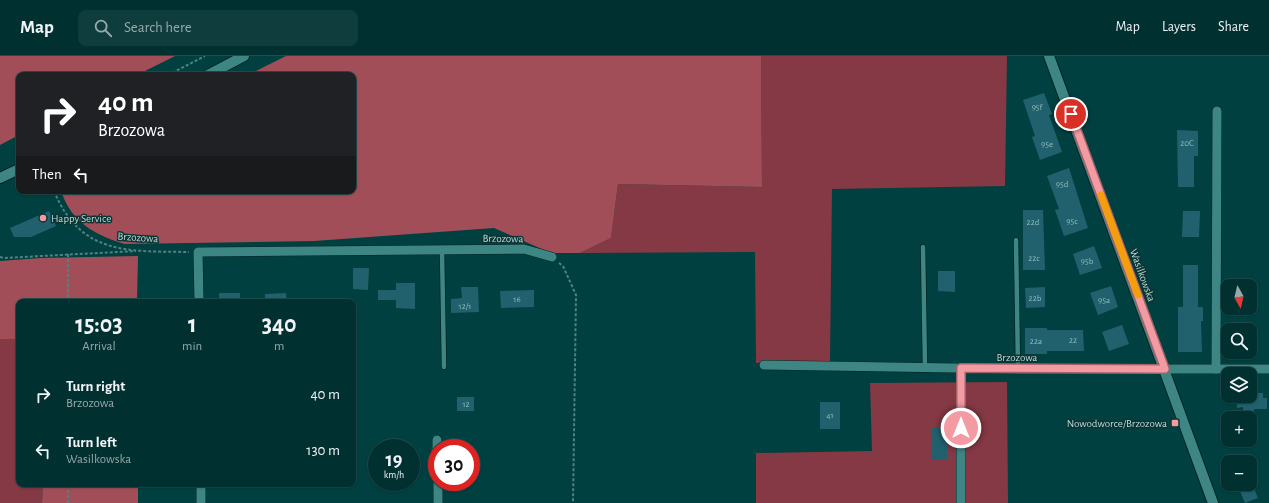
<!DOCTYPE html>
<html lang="en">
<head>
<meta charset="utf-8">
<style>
	:root { --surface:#013030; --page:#0f3c3c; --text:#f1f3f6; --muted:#96a9ab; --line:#234b4c }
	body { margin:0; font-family:"Alegreya Sans",sans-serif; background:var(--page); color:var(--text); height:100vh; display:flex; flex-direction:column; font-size:15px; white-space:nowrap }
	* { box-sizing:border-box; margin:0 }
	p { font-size:13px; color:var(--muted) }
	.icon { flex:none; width:22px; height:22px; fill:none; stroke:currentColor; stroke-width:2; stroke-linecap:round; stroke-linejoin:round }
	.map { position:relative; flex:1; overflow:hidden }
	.panel { position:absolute; left:16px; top:243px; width:340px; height:188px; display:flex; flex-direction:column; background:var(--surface); border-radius:8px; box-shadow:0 1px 3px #0004,0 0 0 1px var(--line) }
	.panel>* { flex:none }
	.hud { position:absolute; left:16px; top:16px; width:340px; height:122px; border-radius:8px; box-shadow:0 1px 3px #0004,0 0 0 1px var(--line); background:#202124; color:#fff; overflow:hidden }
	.needle { width:26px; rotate:172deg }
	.tools { position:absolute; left:1221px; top:223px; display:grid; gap:8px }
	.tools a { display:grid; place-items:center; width:36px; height:36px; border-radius:8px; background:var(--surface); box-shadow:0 1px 3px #0004,0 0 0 1px var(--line); font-size:20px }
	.speed { position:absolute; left:368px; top:383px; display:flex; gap:8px; font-size:20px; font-weight:700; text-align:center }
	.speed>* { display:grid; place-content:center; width:52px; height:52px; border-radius:50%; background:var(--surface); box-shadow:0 1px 3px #0004,0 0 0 1px var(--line); line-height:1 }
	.speed small { font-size:10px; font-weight:400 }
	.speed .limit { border:6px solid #d22; background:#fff; color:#111 }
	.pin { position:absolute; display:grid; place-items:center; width:34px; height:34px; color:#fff; margin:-17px; border:2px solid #fff; border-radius:50%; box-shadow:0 1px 4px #0007 }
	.me { position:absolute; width:44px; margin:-22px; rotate:0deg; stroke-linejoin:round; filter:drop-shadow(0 0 3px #0008) }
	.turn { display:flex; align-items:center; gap:14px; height:84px; padding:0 16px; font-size:18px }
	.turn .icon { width:52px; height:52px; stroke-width:2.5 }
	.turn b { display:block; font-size:28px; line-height:34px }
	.then { display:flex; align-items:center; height:38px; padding:0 16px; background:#0003; gap:8px; font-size:15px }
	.eta { display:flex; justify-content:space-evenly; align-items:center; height:68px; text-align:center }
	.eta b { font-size:24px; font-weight:700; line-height:28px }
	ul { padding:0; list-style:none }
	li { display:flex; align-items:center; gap:12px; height:56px; padding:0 16px }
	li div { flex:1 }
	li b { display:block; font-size:15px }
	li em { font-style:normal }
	header { display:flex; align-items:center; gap:24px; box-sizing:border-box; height:56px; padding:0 20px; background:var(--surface); border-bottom:1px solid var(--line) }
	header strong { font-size:19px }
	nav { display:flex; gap:22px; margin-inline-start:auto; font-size:14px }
	.search { width:280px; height:36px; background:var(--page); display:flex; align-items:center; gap:10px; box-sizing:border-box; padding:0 14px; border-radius:8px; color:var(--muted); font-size:15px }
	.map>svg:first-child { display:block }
	.green { fill:#853944 }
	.forest { fill:#a24e59 }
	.building { fill:#20616d }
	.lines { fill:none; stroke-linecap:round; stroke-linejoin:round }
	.service-casing { stroke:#002524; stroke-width:6 }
	.minor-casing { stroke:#002524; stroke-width:10 }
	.tertiary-casing { stroke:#002524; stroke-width:12 }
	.secondary-casing { stroke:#002524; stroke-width:12 }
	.path { stroke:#508282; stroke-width:2; stroke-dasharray:3 2; stroke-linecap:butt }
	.service { stroke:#3e8684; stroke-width:4.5 }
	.minor { stroke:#3e8684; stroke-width:9 }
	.tertiary { stroke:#3e8684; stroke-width:10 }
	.secondary { stroke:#3e8684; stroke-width:10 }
	.route-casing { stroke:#9f646a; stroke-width:10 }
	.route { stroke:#f49aa3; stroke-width:7 }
	.slow { stroke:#f59e0b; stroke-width:7 }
	.poi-dot { fill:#f49aa3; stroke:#0c3433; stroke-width:1.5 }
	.labels { text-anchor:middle; stroke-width:3; stroke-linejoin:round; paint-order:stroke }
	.number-label { font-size:9px; fill:#92bcbe }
	.poi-label { font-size:11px; fill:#b8dad9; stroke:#0c3433; text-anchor:start }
	.street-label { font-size:11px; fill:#b8dad9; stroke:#0c3433 }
</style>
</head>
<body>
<header>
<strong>Map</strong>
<div class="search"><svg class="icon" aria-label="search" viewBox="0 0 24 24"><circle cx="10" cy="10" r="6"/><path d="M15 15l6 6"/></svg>Search here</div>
<nav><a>Map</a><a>Layers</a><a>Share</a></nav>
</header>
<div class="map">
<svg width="1269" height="447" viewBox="0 0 1269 447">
	<rect width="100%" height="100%" fill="#014040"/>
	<g class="green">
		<path d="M761,0H1007L1005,130L832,133L830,305L756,307L755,196L580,197L611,182L618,128L762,131Z"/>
		<path d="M0,283H19V428H43L42,447H0Z"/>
		<path d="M1007,326L1008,447H756V397L872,395L870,327Z"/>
	</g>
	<g class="forest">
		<path d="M0,0H175L137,19H19V79L0,89Z"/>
		<path d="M286,0H761L762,131L618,128L611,182L580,197H551L494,172L314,185L124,188C94,178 72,167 61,135H353V19H248Z"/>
		<path d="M138,200L137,246H19V283H0V205L41,202Z"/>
		<path d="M43,428H138V447H42Z"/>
	</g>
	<g class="building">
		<path d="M1044,37L1052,58L1049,59L1062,96L1040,104L1032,81L1035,80L1023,44Z"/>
		<path d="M1177,74L1198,75V100H1194V131H1178Z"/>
		<path d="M1069,112L1088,172L1064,180L1055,154L1059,153L1047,120Z"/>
		<path d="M1023,154H1043L1045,214H1023Z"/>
		<path d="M49,155L56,170L31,181H14L10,172Z"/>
		<path d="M1183,155H1200L1199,181H1182Z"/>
		<path d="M1094,190L1102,212L1080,219L1073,198Z"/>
		<path d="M1183,209H1198V251H1203V265H1201L1202,296H1178V251H1183Z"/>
		<path d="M353,212H369L368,234L353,233Z"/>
		<path d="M938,215H955V236L938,235Z"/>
		<path d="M396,227H415V253L396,252V244H378V234H396Z"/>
		<path d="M1111,230L1118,251L1098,259L1090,237Z"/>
		<path d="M461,231H478L479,256L451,257V243L462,242Z"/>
		<path d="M1045,231V251L1026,252L1025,232Z"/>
		<path d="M534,234V251L501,252L500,235Z"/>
		<rect x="219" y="237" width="21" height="9"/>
		<path d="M286,237L287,246H265V238Z"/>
		<path d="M1122,269L1129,288L1109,295L1102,276Z"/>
		<path d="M1025,272H1047V274H1083L1084,295H1047V298H1025Z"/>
		<path d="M1250,337H1263V342H1267V353H1254V356H1243V351L1237,352V340H1250Z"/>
		<rect x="457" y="341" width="17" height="14"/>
		<rect x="820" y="346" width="20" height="27"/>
		<rect x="932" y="372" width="15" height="32"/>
		<path d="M1237,428H1252L1258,442L1245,447Z"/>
	</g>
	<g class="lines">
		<g class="service-casing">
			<g id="service">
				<path d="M1016,184L1018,313"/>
				<path d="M923,191L925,311"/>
				<path d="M442,194L444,311"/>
			</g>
		</g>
		<g class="minor-casing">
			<g id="minor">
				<path d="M199,246L198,196L524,193L552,201"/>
				<path d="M764,309L1018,313H1269"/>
				<path d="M961,312V447"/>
				<path d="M1216,313L1217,55"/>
				<path d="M437,384V398"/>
				<path d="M438,426V447"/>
				<path d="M201,428V447"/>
			</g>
		</g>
		<g class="tertiary-casing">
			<path id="tertiary" d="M1049,0L1213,447"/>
		</g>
		<g class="secondary-casing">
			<g id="secondary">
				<path d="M208,19L244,0"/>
				<path d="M0,122L19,113"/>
			</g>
		</g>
		<g class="path">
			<path d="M168,19L205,0"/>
			<path d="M54,135C81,200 129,195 189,196"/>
			<path d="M0,201L4,202L136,195"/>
			<path d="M559,207L563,210L576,239L573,447"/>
			<path d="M68,246V198"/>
			<path d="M68,447V428"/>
		</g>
		<use href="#service" class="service"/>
		<use href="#minor" class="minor"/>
		<use href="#tertiary" class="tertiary"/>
		<use href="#secondary" class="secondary"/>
	</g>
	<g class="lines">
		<g class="route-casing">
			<path id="route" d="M961,372V312L1165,313L1071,58"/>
		</g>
		<use href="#route" class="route"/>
		<path class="slow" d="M1101,139L1138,239"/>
	</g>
	<g class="poi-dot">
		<circle cx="43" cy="162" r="4"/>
		<rect x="1171" y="363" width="8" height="8" rx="2"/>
	</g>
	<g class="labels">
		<g class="number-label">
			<text x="1037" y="54">95f</text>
			<text x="1187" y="90">20C</text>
			<text x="1047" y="91">95e</text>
			<text x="1062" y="131">95d</text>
			<text x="1072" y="168">95c</text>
			<text x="1033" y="169">22d</text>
			<text x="1034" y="205">22c</text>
			<text x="1087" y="208">95b</text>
			<text x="1035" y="245">22b</text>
			<text x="517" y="246">16</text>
			<text x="1104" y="247">95a</text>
			<text x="465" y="253">12/1</text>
			<text x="1073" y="287">22</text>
			<text x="1036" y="288">22a</text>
			<text x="466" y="351">12</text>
			<text x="830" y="362">41</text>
		</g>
		<g class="poi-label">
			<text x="51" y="166">Happy Service</text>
			<text x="1167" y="371" text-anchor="end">Nowodworce/Brzozowa</text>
		</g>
		<g class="street-label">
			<text transform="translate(138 181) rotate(4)" y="4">Brzozowa</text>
			<text transform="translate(503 182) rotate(1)" y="4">Brzozowa</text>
			<text transform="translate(1143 219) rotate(70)" y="4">Wasilkowska</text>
			<text x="1017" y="305">Brzozowa</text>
		</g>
	</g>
</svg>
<div class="tools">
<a><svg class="needle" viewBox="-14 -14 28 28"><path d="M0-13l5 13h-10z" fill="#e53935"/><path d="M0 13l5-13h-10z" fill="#96a9ab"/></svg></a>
<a><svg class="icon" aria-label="search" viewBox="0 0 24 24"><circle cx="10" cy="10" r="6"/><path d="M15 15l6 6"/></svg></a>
<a><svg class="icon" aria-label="layers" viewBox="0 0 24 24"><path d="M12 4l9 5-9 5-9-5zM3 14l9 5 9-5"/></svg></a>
<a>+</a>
<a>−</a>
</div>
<div class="speed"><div>19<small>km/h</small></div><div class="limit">30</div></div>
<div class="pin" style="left:1071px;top:58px;background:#d93025"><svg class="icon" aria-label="arrive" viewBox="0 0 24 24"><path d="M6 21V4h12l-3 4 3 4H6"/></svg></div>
<svg class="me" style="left:961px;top:372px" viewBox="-20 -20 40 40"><circle r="17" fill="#f49aa3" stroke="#fff" stroke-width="3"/><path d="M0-11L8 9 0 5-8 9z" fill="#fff"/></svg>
<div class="hud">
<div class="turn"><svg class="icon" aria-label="right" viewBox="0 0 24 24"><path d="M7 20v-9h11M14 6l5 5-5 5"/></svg><div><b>40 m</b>Brzozowa</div></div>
<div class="then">Then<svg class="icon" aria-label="left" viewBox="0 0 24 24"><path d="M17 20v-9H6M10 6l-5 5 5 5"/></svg></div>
</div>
<section class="panel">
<div class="eta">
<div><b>15:03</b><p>Arrival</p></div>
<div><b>1</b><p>min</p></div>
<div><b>340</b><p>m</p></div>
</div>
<ul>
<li><svg class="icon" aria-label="right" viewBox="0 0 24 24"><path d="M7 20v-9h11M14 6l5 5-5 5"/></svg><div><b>Turn right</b><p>Brzozowa</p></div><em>40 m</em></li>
<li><svg class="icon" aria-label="left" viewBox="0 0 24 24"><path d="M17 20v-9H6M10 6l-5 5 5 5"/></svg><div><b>Turn left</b><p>Wasilkowska</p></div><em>130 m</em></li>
</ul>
</section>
</div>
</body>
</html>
